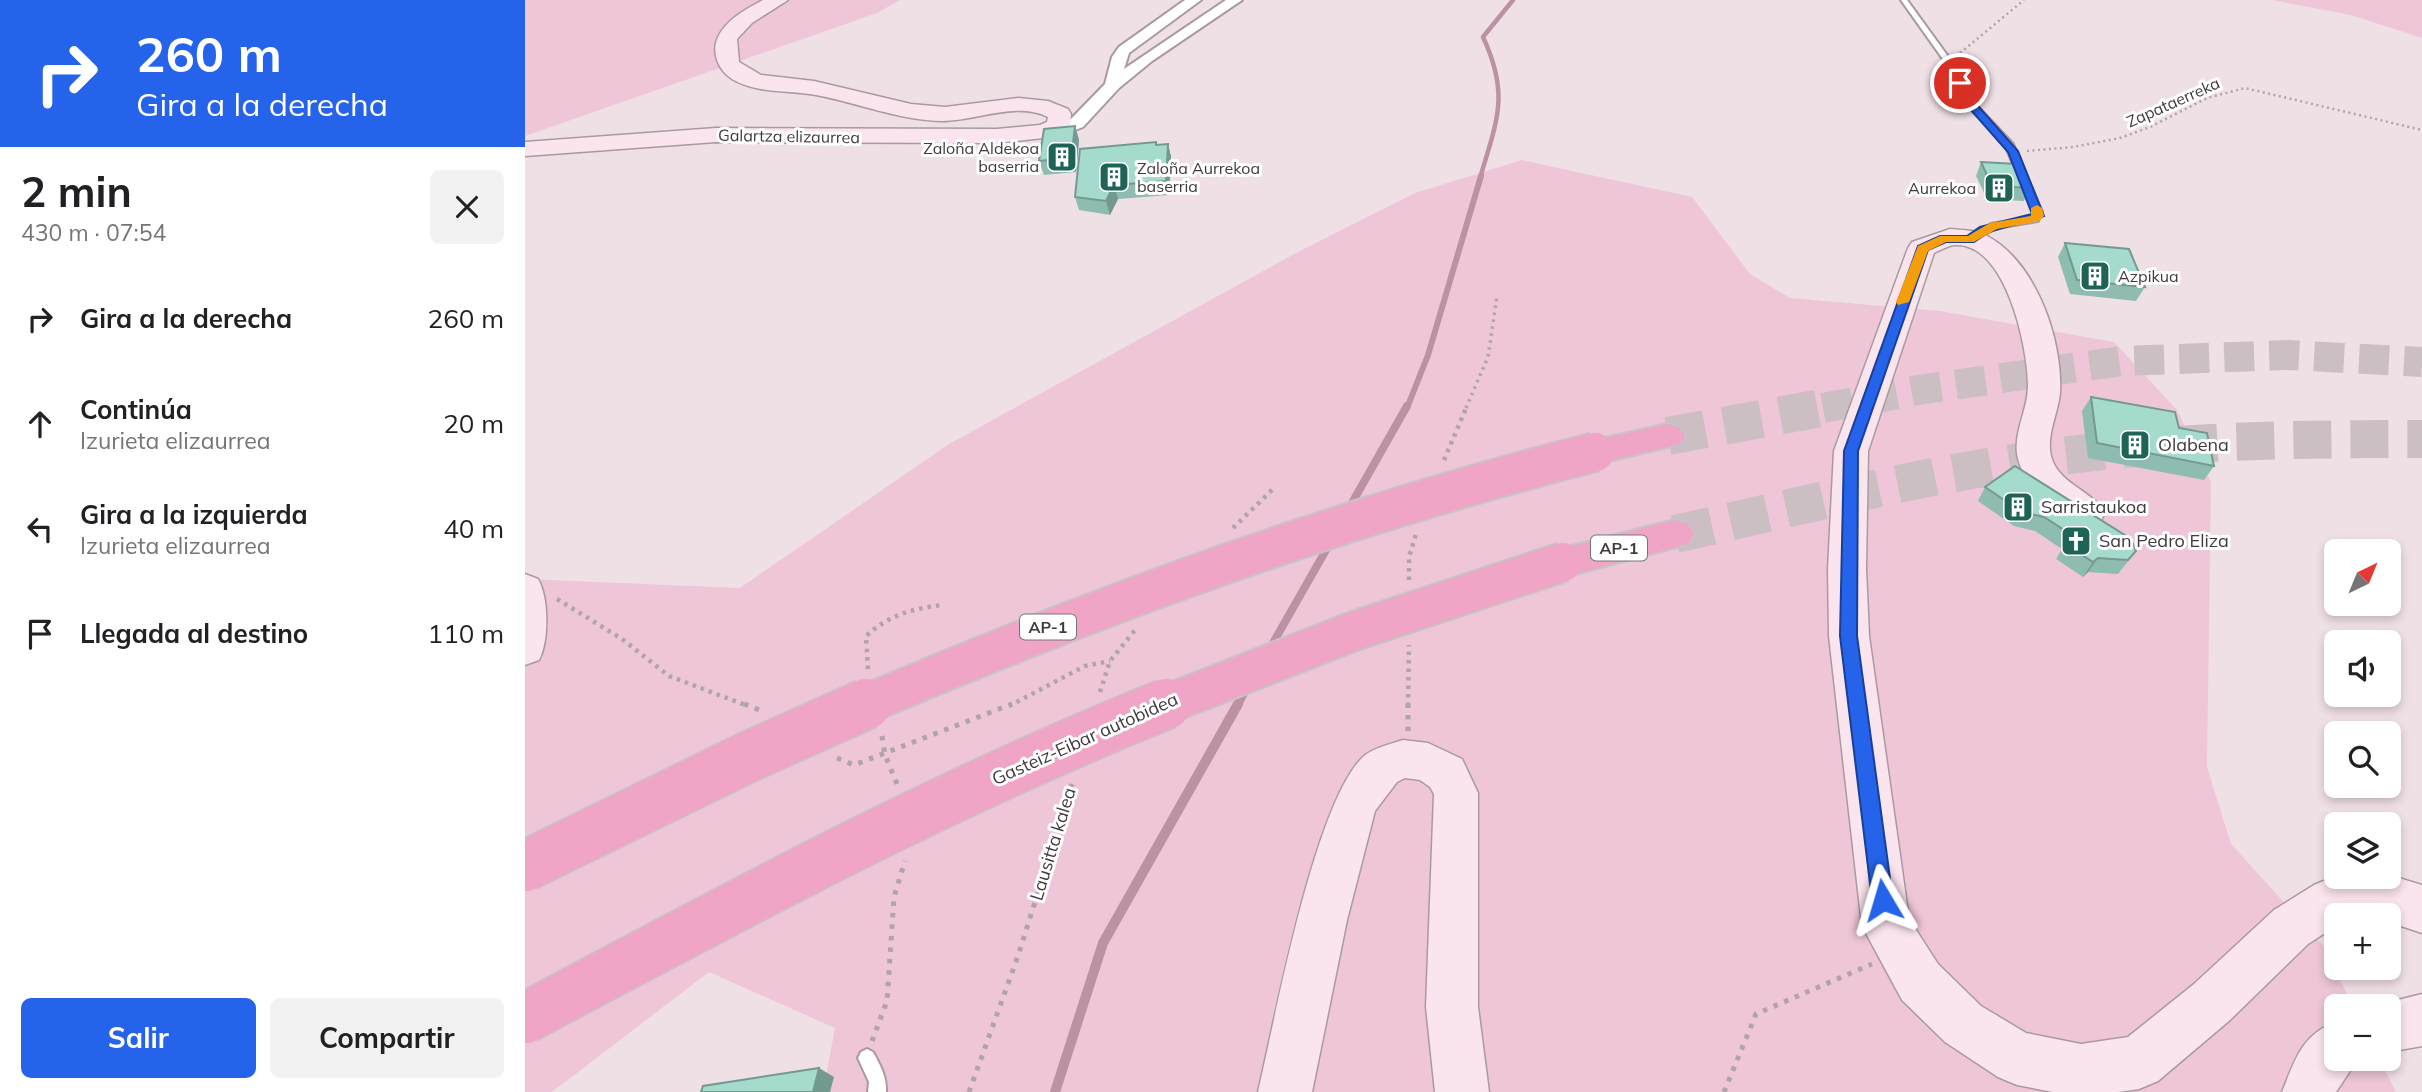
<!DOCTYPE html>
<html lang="es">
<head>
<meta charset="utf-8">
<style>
	:root { --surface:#fff; --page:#f2f2f2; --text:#202124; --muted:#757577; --accent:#2563eb }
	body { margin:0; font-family:Mulish,sans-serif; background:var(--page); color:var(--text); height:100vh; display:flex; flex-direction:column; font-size:26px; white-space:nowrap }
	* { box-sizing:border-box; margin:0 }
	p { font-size:23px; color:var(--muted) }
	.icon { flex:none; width:38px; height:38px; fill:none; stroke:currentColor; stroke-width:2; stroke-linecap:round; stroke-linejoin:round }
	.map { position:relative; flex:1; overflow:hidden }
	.side { display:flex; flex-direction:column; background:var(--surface); width:525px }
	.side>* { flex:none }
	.top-card { background:#2563eb; color:#fff; overflow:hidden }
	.needle { width:46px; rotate:43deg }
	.controls { position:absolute; left:1799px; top:539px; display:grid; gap:14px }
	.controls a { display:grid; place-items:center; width:77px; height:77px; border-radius:10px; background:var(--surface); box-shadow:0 4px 10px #0003; font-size:35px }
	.pin { position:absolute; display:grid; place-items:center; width:60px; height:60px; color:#fff; margin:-30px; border:4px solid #fff; border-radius:50%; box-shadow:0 2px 7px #0007 }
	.me { position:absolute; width:77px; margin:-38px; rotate:353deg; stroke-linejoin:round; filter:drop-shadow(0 0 5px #0008) }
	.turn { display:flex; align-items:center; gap:24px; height:147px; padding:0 21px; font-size:32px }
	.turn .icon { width:91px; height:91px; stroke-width:2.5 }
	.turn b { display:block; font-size:49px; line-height:60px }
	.round { display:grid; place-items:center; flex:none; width:74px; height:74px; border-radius:10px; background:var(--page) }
	.head { display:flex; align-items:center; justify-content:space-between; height:119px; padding:0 21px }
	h1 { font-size:42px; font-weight:700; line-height:52px }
	.cta { display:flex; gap:14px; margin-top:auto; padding:14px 21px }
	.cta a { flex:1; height:80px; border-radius:10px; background:var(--accent); color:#fff; font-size:28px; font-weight:700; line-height:80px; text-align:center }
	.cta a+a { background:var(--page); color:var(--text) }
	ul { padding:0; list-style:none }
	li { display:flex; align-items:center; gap:21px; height:105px; padding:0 21px }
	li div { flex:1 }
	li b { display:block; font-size:26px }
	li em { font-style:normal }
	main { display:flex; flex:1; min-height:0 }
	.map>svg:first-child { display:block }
	.green { fill:#eec6d7 }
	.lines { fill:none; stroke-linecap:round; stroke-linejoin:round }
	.stream-far3 { stroke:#bd91a4; stroke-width:4.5 }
	.stream-far2 { stroke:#bd91a4; stroke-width:6 }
	.stream-far1 { stroke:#bd91a4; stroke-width:8 }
	.stream { stroke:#bd91a4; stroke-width:10 }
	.highway-tunnel-far1 { stroke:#ccbfc4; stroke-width:30; stroke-dasharray:30 15; stroke-linecap:butt }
	.highway-tunnel { stroke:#ccbfc4; stroke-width:38; stroke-dasharray:38 19; stroke-linecap:butt }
	.lane-casing { stroke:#a99aa0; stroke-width:4 }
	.street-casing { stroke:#a99aa0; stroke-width:4 }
	.secondary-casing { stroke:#a99aa0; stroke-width:3 }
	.highway-casing { stroke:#c6c4c5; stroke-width:4 }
	.path-far3 { stroke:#b0a4a9; stroke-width:2.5; stroke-dasharray:2 3.5; stroke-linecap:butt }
	.path-far2 { stroke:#b0a4a9; stroke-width:3.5; stroke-dasharray:2.5 4.5; stroke-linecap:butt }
	.path-far1 { stroke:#b0a4a9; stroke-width:4.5; stroke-dasharray:3.5 5; stroke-linecap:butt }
	.path { stroke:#b0a4a9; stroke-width:5; stroke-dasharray:4.5 7; stroke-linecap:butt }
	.lane { fill:#fff; fill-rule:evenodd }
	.street { fill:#fff; fill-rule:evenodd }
	.secondary { fill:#fae4ee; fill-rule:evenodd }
	.highway { fill:#f0a4c6; fill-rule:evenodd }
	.highway-bridge-far1-casing { stroke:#c6c4c5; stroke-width:42; stroke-linecap:butt }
	.highway-bridge-casing { stroke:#c6c4c5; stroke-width:53; stroke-linecap:butt }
	.highway-bridge-far1 { stroke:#f0a4c6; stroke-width:38 }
	.highway-bridge { stroke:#f0a4c6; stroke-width:50 }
	.wall { fill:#8ebcb0 }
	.shaded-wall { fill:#749990 }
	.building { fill:#a5dbcd; stroke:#749990; stroke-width:2 }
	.route { fill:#2563eb; stroke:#184099; stroke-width:2 }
	.slow { fill:#f59e0b }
	.labels { text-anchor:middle; stroke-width:6; stroke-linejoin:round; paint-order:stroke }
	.far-street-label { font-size:16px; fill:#403a3d; stroke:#fff }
	.far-poi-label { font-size:16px; fill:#403a3d; stroke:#fff; text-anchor:end }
	.shield { fill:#fff; stroke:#797577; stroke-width:2 }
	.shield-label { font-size:16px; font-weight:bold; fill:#403a3d }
	.poi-label { font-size:18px; fill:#403a3d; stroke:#fff; text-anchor:start }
	.street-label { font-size:18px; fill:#403a3d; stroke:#fff }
</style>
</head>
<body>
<main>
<section class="side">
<div class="top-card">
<div class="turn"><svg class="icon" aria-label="right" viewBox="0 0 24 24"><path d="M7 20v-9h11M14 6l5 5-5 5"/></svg><div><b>260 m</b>Gira a la derecha</div></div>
</div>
<div class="head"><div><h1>2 min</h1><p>430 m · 07:54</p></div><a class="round"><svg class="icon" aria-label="close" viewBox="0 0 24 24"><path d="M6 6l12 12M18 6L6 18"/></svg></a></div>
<ul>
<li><svg class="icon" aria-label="right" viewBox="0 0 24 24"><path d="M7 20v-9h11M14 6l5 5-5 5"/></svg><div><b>Gira a la derecha</b></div><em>260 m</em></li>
<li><svg class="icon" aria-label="ahead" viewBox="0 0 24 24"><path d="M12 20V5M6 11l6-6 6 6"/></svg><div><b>Continúa</b><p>Izurieta elizaurrea</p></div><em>20 m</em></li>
<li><svg class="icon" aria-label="left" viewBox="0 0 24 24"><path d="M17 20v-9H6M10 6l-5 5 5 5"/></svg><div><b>Gira a la izquierda</b><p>Izurieta elizaurrea</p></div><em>40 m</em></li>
<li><svg class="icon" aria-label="arrive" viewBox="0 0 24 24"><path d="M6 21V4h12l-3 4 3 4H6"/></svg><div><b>Llegada al destino</b></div><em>110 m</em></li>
</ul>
<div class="cta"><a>Salir</a><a>Compartir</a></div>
</section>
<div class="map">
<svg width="1897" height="1092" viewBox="0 0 1897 1092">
	<rect width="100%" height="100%" fill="#efe0e6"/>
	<g class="green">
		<path d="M0,0H375L352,13L0,136Z"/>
		<path d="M1747,0H1897V38L1826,15Z"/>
		<path d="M997,160L1167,197L1225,274L1265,298L1415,311L1589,342L1652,410L1686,482L1682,767L1706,844L1797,944L1828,1006H1811V1059H1854L1871,1092H298L310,1028L184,972L27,1092H0V579L215,588L424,444L771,253L890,193Z"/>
	</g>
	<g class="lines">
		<path class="stream-far3" d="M955,178C972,120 985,95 958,37L988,0"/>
		<path class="stream-far2" d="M882,408L903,355L956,176"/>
		<g class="stream-far1">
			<path d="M823,510L882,406"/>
			<path d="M744,650L805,543"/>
			<path d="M712,706L723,686"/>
		</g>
		<path class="stream" d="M530,1092L578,943L713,704"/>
		<path class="highway-tunnel-far1" d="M1298,408L1399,389L1597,361L1763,355L1897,362"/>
		<g class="highway-tunnel">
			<path d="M1143,436L1307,406"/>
			<path d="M1150,534C1286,504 1424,468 1562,453C1674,440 1785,439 1897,439"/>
		</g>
		<g class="lane-casing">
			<g id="lane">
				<path d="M1376,0H1382L1427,62L1452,106L1488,144L1517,212L1513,221L1471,228L1448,241L1441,239L1466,224L1507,217L1509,212L1480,145L1446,109L1420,62Z"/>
				<path d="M342,1049L348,1052C355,1065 362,1077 361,1092H343L344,1082L333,1058L336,1052Z"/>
			</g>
		</g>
		<g class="street-casing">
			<path id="street" d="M660,0H676L604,53L599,69L701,0H717L627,61L594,88L558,127L542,133H522V125L546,119L580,84L587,57L594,47Z"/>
		</g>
		<g class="secondary-casing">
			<g id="secondary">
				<path d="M238,0H263L227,23L212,39L214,62L236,75L289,81L386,104L420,107L494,98L523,101L543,109L546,114L545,125L528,137L472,143L191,142L0,156V142L191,128L472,129L515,125L522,122L523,117C491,101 451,121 417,121C374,120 333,103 291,95C264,90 232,94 207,79C193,70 186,52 193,37C202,19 221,9 238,0Z"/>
				<path d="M1425,229C1437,230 1451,230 1462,236C1511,262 1538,340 1535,393C1533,414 1521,435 1526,456C1533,484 1567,490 1580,513L1575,522C1541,532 1497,486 1492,454C1489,431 1503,409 1503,386C1503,348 1481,241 1429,245C1423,246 1415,250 1409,253L1343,451L1341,569L1344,636L1384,919L1413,964L1456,1006L1501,1033L1556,1044L1603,1037L1669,984L1749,910L1789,885L1806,878L1864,875L1897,885V933L1864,922V915H1811V926L1783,944L1705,1020L1633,1081L1614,1089L1593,1092H1528L1492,1085L1473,1077L1420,1042L1377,1000L1337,926L1304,636L1303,569L1309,451L1383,248L1387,242Z"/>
				<path d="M0,574L13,579C24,598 24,641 14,660L0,665Z"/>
				<path d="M878,740L903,743L937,759L953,793V1007L964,1092H910L901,1007L909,794L905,787L895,780L880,778L872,782L850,811L822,920L787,1092H733C750,1020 790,800 839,756C848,748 866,744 878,740Z"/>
				<path d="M1897,994V1046L1864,1052V1006H1849Z"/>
				<path d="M1811,1022V1059H1833L1811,1092H1757C1770,1060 1777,1034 1811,1022Z"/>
			</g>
		</g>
		<g class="highway-casing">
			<g id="highway">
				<path d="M1143,424L1155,428L1160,436L1155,444L1070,464L1058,461L1052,452L1058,443Z"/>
				<path d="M1150,520L1163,524L1169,534L1163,544L1038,577L1024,572L1018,562L1024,552Z"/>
			</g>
		</g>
		<g class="path-far3">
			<path d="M1435,53L1499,0"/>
			<path d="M1502,151L1548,147L1595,138L1625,127L1682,98L1720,88L1897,130"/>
		</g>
		<path class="path-far2" d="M941,408L963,357L972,296"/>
		<g class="path-far1">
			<path d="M919,460L942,406"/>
			<path d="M708,528L748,489"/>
			<path d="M884,580V557L891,534"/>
			<path d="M32,599L97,639L144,676L223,706"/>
			<path d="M343,669L341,636C364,615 386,609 417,605"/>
			<path d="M575,692L585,661L610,630"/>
			<path d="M484,706L560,666L585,661"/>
			<path d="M883,706L884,645"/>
		</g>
		<g class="path">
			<path d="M219,704L237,711"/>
			<path d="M883,731V704"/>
			<path d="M357,736L360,755L372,784"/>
			<path d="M312,758L329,765L487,704"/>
			<path d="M347,1041L362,1001L369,897L380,861"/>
			<path d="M444,1092L493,956L547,784"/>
			<path d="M1199,1092L1231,1014L1347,964"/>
		</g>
		<use href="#lane" class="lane"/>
		<use href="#street" class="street"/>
		<use href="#secondary" class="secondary"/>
		<use href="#highway" class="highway"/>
		<g class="highway-bridge-far1-casing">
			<g id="highway-bridge-far1">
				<path d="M337,706C579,603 815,517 1070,452"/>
				<path d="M637,706L832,630L1038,562"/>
			</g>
		</g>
		<g class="highway-bridge-casing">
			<g id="highway-bridge">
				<path d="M0,866L223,757L341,704"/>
				<path d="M0,1018C210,906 419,793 641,704"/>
			</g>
		</g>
		<use href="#highway-bridge-far1" class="highway-bridge-far1"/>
		<use href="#highway-bridge" class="highway-bridge"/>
	</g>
	<g class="wall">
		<path d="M550,126L554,140L551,172L519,175L514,161Z"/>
		<path d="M643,144L646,157L644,195L593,199L585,215L554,210L550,197L631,145Z"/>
		<path d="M1456,162L1505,188L1499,201L1462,199L1451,176Z"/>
		<path d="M1540,243L1620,287L1611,301L1545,294L1533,257Z"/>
		<path d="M1566,397L1689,466L1679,480L1563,458L1557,411Z"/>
		<path d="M1460,487L1611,551L1593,574L1563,572L1558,577L1531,559L1537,549L1510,531L1489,526L1453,501Z"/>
	</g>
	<g class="shaded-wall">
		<path d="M550,126L554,140L551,172L546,158Z"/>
		<path d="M643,144L646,157L644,195L641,181Z"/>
		<path d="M589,185L593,199L585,215L581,201Z"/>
		<path d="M1573,558L1563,572L1558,577L1568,562Z"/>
		<path d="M294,1068L309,1077L305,1092H288Z"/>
	</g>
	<g class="building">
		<path d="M550,126L546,158L514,161L519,129Z"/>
		<path d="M631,142V145L643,144L641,181L589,185L581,201L550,197L555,149Z"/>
		<path d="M1456,162L1492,164L1505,188L1467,186Z"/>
		<path d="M1540,243L1604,249L1620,287L1552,280Z"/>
		<path d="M1566,397L1650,412L1654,428L1682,433L1689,466L1572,443Z"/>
		<path d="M1490,466L1606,539L1611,551L1603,560L1573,558L1568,562L1540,544L1550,537L1519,517L1497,512L1460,487Z"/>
		<path d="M294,1068L288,1092H176L178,1086Z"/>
	</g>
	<path class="route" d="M1431,81H1438L1453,106L1493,151L1519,216L1464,232L1449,242H1421L1403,250L1333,451L1332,636L1368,900L1365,907L1358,910L1350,907L1347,900L1315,636L1319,451L1393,246L1415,236H1442L1455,227L1507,214L1483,152L1445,109Z"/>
	<path class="slow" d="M1512,205L1517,208L1519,216L1514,221L1472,229L1449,242H1421L1403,251L1384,302L1373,305L1371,302L1393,246L1415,236H1443L1465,223L1506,216V208Z"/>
	<defs>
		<g id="building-square" transform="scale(1.575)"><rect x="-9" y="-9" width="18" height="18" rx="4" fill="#1e6456" stroke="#fff"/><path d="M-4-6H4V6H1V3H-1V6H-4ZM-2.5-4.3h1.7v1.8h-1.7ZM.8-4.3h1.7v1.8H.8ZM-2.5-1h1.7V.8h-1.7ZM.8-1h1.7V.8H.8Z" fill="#fff"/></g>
		<g id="church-square" transform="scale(1.575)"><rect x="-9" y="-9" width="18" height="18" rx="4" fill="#1e6456" stroke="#fff"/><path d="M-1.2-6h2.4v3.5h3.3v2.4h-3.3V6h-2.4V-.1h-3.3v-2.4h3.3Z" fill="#fff"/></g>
	</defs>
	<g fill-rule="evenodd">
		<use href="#building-square" x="537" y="157"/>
		<use href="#building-square" x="589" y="177"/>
		<use href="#building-square" x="1474" y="188"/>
		<use href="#building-square" x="1570" y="276"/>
		<use href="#building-square" x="1610" y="445"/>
		<use href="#building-square" x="1493" y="507"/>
		<use href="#church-square" x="1551" y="541"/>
	</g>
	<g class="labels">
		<g class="far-street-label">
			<text transform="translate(1648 102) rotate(-24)" y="6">Zapataerreka</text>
			<text transform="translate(264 136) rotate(1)" y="6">Galartza elizaurrea</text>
		</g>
		<g class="far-poi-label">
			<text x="514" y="154">Zaloña Aldekoa<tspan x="514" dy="18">baserria</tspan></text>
			<text x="612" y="174" text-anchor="start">Zaloña Aurrekoa<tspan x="612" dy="18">baserria</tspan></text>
			<text x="1451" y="194">Aurrekoa</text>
			<text x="1593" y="282" text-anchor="start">Azpikua</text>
		</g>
		<g class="shield">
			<rect x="1066" y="535.5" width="56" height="25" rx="5"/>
			<rect x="495" y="614.5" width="56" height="25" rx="5"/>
		</g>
		<g class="shield-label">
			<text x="1094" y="554">AP-1</text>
			<text x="523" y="633">AP-1</text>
		</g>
		<g class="poi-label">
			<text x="1633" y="451">Olabena</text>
			<text x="1516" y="513">Sarristaukoa</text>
			<text x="1574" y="547">San Pedro Eliza</text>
		</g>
		<g class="street-label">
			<text transform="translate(560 739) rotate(-24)" y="6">Gasteiz-Eibar autobidea</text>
			<text transform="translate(528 844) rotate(-73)" y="6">Lausitta kalea</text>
		</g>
	</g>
</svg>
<div class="controls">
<a><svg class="needle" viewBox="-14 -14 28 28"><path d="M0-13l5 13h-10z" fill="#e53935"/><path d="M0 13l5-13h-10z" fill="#757577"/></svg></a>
<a><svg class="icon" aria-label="sound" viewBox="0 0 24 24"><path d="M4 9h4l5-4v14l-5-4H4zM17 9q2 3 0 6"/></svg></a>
<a><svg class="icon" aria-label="search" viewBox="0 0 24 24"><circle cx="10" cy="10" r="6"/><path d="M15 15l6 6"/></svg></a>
<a><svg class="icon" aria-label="layers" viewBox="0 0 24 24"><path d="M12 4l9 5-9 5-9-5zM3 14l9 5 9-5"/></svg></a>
<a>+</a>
<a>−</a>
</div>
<div class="pin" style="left:1435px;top:83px;background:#d93025"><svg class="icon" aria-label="arrive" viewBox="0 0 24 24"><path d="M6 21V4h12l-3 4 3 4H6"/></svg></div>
<svg class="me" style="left:1358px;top:900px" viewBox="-20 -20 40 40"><path d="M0-17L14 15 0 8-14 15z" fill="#2563eb" stroke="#fff" stroke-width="4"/></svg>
</div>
</main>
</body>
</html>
